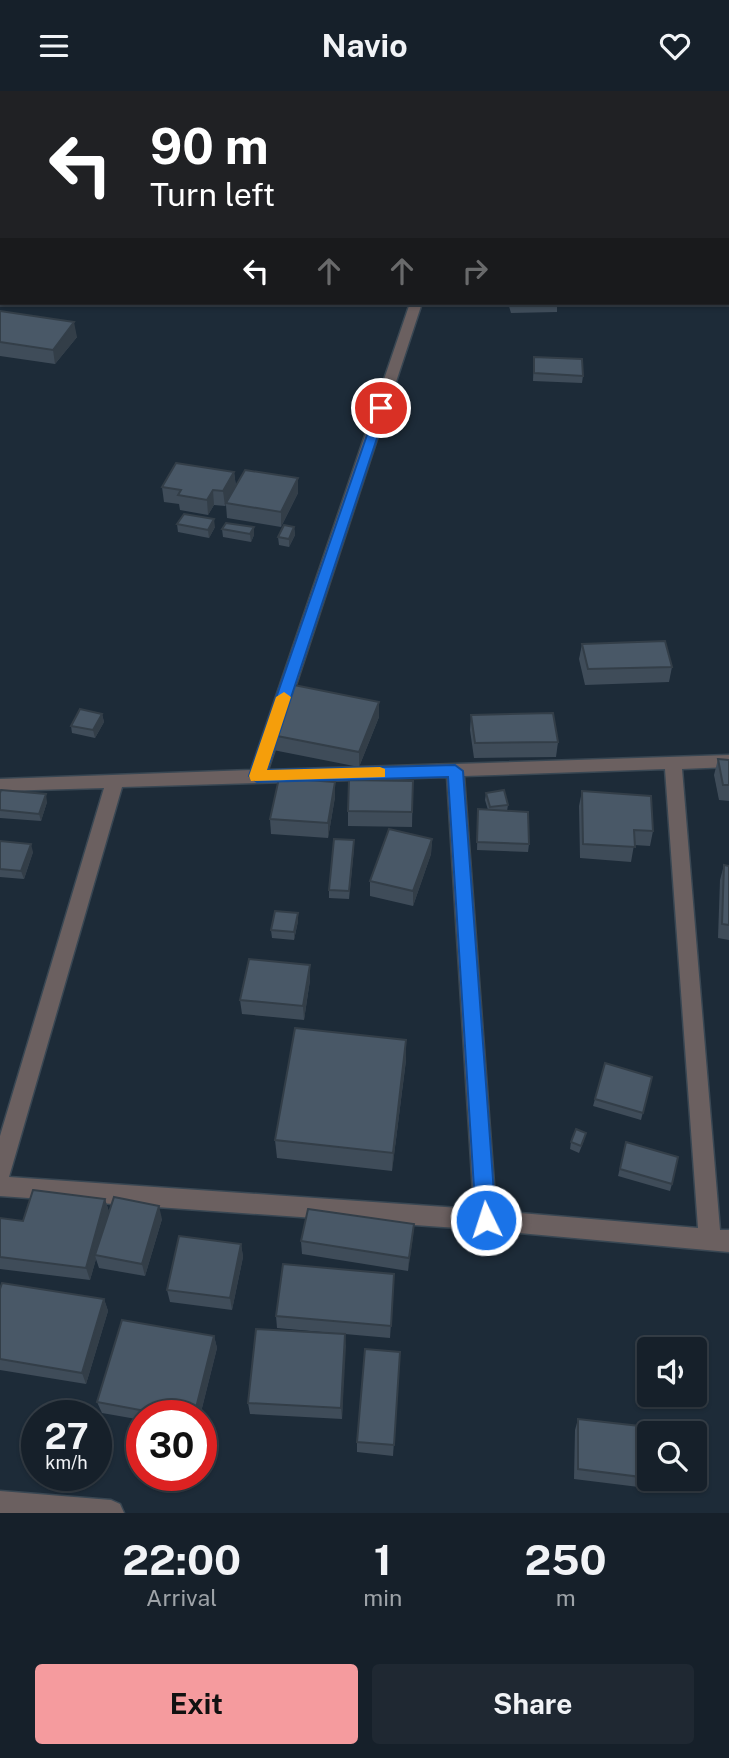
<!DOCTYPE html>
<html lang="en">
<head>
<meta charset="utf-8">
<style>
	:root { --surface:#16202a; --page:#1f2832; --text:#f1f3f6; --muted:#9ea3a8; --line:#353e47; --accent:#f59b9e }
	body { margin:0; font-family:"Public Sans",sans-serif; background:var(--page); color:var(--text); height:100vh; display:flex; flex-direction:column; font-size:26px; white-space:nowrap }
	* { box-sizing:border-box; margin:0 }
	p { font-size:23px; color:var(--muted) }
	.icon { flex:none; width:38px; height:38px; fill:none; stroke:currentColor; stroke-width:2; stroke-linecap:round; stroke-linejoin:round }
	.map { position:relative; height:1422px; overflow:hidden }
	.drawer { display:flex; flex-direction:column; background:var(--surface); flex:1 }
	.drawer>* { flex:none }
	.banner { position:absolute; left:0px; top:0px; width:730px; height:214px; box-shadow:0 2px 5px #0004,0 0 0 2px var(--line); background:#202124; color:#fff; overflow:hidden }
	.fabs { position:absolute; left:637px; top:1246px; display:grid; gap:14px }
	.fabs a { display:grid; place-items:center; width:70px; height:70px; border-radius:7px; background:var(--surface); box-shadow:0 2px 5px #0004,0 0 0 2px var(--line); font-size:35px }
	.speed { position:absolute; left:21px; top:1309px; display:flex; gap:14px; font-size:35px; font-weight:700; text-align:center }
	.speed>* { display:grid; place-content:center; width:91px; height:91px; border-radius:50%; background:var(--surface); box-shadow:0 2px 5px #0004,0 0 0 2px var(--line); line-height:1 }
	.speed small { font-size:18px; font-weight:400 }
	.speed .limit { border:10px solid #d22; background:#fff; color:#111 }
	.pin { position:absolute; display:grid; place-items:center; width:60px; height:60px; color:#fff; margin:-30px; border:4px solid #fff; border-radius:50%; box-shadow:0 2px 7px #0007 }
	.me { position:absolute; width:77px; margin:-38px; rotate:356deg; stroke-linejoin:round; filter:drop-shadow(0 0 5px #0008) }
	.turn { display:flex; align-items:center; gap:24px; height:147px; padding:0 35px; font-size:32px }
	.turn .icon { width:91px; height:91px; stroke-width:2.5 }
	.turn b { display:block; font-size:49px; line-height:60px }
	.lanes { display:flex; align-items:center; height:66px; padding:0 35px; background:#0003; justify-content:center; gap:35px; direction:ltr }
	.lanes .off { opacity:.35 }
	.eta { display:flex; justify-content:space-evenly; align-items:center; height:119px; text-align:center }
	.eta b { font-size:42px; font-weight:700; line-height:49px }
	.button { display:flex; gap:14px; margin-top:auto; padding:14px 35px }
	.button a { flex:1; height:80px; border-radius:7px; background:var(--accent); color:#111; font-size:28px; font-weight:700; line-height:80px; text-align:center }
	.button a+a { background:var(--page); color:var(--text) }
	header { display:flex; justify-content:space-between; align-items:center; height:91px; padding:0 35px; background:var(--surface); font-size:32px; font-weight:700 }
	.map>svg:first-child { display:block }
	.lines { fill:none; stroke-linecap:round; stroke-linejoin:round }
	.minor-casing { stroke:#394753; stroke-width:3 }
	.minor { fill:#6b6060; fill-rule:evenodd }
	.wall { fill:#3f4c59 }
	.shaded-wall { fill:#333e48 }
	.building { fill:#495867; stroke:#333e48; stroke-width:2 }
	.route { fill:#1a73e8; stroke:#114b97; stroke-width:2 }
	.slow { fill:#f59e0b }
</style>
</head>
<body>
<header><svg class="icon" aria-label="menu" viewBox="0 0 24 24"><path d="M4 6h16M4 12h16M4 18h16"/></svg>Navio<svg class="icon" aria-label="heart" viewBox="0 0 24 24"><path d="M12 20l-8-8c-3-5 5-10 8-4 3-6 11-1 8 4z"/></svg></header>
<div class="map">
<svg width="729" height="1422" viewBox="0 0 729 1422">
	<rect width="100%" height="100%" fill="#1d2b38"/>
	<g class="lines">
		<g class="minor-casing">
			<g id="minor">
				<rect x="482" y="0" width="10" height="2"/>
				<rect x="591" y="0" width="10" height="2"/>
				<rect x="713" y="0" width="10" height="2"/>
				<rect x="728" y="67" width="1" height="14"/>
				<rect x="728" y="171" width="1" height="6"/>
				<path d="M410,212H422L268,679L729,664V676L682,678L720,1139H729V1161L486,1139L0,1105V1045L104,697L0,700V688L251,679ZM665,678L698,1137L496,1120L464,685ZM447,686L474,1118L9,1086L122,696Z"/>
				<path d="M0,1400L111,1409L120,1413L124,1422H0Z"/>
			</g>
		</g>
		<use href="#minor" class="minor"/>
	</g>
	<g class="wall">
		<path d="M263,0H313L312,2H263Z"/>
		<rect x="508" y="0" width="59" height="2"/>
		<path d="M508,212H557V221L511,222Z"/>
		<path d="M0,220L77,246L55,273L0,265Z"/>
		<path d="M534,266L583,285L582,292L533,290Z"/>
		<path d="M234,381L236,395L298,387V402L281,436L227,427L226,414L225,415L214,414L208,424L180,419L179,413L164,411L162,396Z"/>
		<path d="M177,433L215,436L209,447L178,441Z"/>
		<path d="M254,436V444L251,451L223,446L222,438Z"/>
		<path d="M294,436L295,444L289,456L279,454L278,446Z"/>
		<path d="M582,553L672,576L669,591L585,594L579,568Z"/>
		<path d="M379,611V626L359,676L273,659L272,644Z"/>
		<path d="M102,623L104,631L95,647L72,642L71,635Z"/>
		<path d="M471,624L558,651L556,666L474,667L470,639Z"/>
		<path d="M718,668L729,669V710L719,709L714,684Z"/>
		<path d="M413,690L412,736L348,735V720Z"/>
		<path d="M582,700L653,740L650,755L634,754L631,771L580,767L579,715Z"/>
		<path d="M0,702L47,711L41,730L0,727Z"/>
		<path d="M486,702L508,714L507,720L529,753L528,761L477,759L478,718L488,719L485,709Z"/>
		<path d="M335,706L328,747L271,743L270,728Z"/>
		<path d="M432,748L431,763L413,815L370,805V790Z"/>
		<path d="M0,750L33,761L24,788L0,786Z"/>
		<path d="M354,757L349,808L329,807V799Z"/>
		<path d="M724,774L729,775V849L718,847L720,789Z"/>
		<path d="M298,830L294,849L272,847L271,839Z"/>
		<path d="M310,889L304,929L242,923L240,909Z"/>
		<path d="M406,949V969L392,1080L277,1067L275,1049Z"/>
		<path d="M652,986L641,1029L593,1015L595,1008Z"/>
		<path d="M584,1049L579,1062L570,1058L571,1051Z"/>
		<path d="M626,1051L672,1093L670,1100L618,1085Z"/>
		<path d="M105,1108L109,1121L162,1128L145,1185L99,1177L96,1168L90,1189L0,1178V1127L23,1130Z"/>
		<path d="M414,1133L408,1180L302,1163L301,1150Z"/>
		<path d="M241,1153L243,1166L232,1219L170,1211L167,1199Z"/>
		<path d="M394,1183L390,1247L277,1237L276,1225Z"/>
		<path d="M0,1198L104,1208L108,1220L86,1293L0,1279Z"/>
		<path d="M345,1243L342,1328L250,1323L248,1312Z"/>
		<path d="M214,1245L217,1257L200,1325H142V1329L102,1322L97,1311Z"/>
		<path d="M400,1261L393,1365L357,1361V1351Z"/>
		<path d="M578,1328L649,1342V1388H668L663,1399L574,1388L575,1339Z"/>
	</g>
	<g class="shaded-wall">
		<path d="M74,231L77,246L55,273L53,259Z"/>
		<path d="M234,381L236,396L225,415L223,400Z"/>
		<path d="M298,387V402L281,436V421Z"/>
		<path d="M213,399L214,414L208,424L207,409Z"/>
		<path d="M214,428L215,436L209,447L208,439Z"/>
		<path d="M254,436V444L251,451L250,443Z"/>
		<path d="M294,436L295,444L289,456V448Z"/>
		<path d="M379,611V626L359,676V661Z"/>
		<path d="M102,623L104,631L95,647L93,639Z"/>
		<path d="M335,691V706L328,747V732Z"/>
		<path d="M46,703L47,711L41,730L39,723Z"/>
		<path d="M432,748L431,763L413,815V800Z"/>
		<path d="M31,753L33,761L24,788L21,780Z"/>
		<path d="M298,822V830L294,849V841Z"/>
		<path d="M310,874V889L304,929L303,915Z"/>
		<path d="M406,949V969L392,1080L393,1062Z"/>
		<path d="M105,1108L109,1121L95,1164L96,1168L90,1189L86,1177Z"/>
		<path d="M159,1115L162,1128L145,1185L142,1173Z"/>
		<path d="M414,1133L413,1146L408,1180L409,1167Z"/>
		<path d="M241,1153L243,1166L232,1219L230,1207Z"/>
		<path d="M104,1208L108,1220L86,1293L82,1282Z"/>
		<path d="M345,1243L346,1255L342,1328L341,1317Z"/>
		<path d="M214,1245L217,1257L200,1325H194Z"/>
	</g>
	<g class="building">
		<path d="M371,0H401L399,2H378Z"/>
		<rect x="620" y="0" width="73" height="2"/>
		<path d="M511,212H557L558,213L511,214Z"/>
		<path d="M0,220L74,231L53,259L0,251Z"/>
		<path d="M534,266L582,268L583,285L534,282Z"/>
		<path d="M176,372L234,381L223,400L213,399L207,409L178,404L181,399L162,396Z"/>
		<path d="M245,379L298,387L281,421L226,412Z"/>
		<path d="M184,423L214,428L208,439L177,433Z"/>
		<path d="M226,432L254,436L250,443L222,438Z"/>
		<path d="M284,434L294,436L289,448L278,446Z"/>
		<path d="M665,550L672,576L588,578L582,553Z"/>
		<path d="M294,594L379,611L359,661L272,644Z"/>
		<path d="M80,618L102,623L93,639L71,635Z"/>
		<path d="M553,622L558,651L475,652L471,624Z"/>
		<path d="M718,668L729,669V694H723Z"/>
		<path d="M279,687L335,691L328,732L270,728Z"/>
		<path d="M349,689L413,690L412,721L348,720Z"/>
		<path d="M1,699L46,703L39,723L0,719V702Z"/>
		<path d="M504,699L508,714L490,716L486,702Z"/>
		<path d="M582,700L651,705L653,740L634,739L635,756L583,753Z"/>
		<path d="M478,718L528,721L529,753L477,751Z"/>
		<path d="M389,738L432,748L413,800L370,790Z"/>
		<path d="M334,748L354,749L349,800L329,799Z"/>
		<path d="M0,750L31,753L21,780L0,778Z"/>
		<path d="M724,774L729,775V834L722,833Z"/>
		<path d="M275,820L298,822L294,841L271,839Z"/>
		<path d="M249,868L310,874L303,915L240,909Z"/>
		<path d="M295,937L406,949L393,1062L275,1049Z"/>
		<path d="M605,972L652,986L643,1022L595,1008Z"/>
		<path d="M576,1038L586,1042L581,1055L571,1051Z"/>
		<path d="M626,1051L678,1066L672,1093L620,1078Z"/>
		<path d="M33,1099L105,1108L86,1177L0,1166V1127L23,1130Z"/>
		<path d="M114,1106L159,1115L142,1173L95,1164Z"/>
		<path d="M308,1118L414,1133L409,1167L301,1150Z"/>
		<path d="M179,1145L241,1153L230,1207L167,1199Z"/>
		<path d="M283,1173L394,1183L391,1235L276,1225Z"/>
		<path d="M2,1192L104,1208L82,1282L0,1268V1198Z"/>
		<path d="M122,1229L214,1245L194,1325H172L97,1311Z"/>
		<path d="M256,1238L345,1243L341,1317L248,1312Z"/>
		<path d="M365,1258L400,1261L394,1354L357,1351Z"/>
		<path d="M578,1328L666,1338V1342H649V1387L578,1378Z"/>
	</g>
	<path class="route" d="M377,315L387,317L267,679L455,674L463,680L496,1129L493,1136L486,1138L479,1136L476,1129L448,686L257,691L249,685Z"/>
	<path class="slow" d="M284,601L291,606L267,679L380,676L385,678V686L251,690L249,685L276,606Z"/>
</svg>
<div class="fabs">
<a><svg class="icon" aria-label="sound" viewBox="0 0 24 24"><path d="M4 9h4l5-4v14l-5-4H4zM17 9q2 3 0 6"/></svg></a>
<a><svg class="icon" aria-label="search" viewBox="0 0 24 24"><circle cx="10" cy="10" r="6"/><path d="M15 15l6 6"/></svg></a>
</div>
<div class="speed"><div>27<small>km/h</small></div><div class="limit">30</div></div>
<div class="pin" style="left:381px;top:317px;background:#d93025"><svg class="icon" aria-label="arrive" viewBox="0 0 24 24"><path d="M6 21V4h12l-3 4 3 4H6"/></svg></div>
<svg class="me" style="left:486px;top:1129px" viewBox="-20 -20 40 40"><circle r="17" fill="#1a73e8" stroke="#fff" stroke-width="3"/><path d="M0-11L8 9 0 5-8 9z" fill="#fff"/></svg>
<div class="banner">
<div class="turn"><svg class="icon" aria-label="left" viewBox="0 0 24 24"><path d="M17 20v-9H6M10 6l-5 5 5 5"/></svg><div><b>90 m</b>Turn left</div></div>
<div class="lanes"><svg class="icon" aria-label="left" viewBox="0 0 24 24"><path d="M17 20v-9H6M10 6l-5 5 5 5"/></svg><svg class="icon off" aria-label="ahead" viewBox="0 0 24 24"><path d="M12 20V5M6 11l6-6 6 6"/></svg><svg class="icon off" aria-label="ahead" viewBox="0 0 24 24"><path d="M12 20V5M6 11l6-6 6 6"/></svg><svg class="icon off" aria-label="right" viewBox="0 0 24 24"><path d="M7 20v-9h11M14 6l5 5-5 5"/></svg></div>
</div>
</div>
<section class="drawer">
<div class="eta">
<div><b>22:00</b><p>Arrival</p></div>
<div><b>1</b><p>min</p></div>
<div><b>250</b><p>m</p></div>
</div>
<div class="button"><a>Exit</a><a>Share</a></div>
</section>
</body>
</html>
